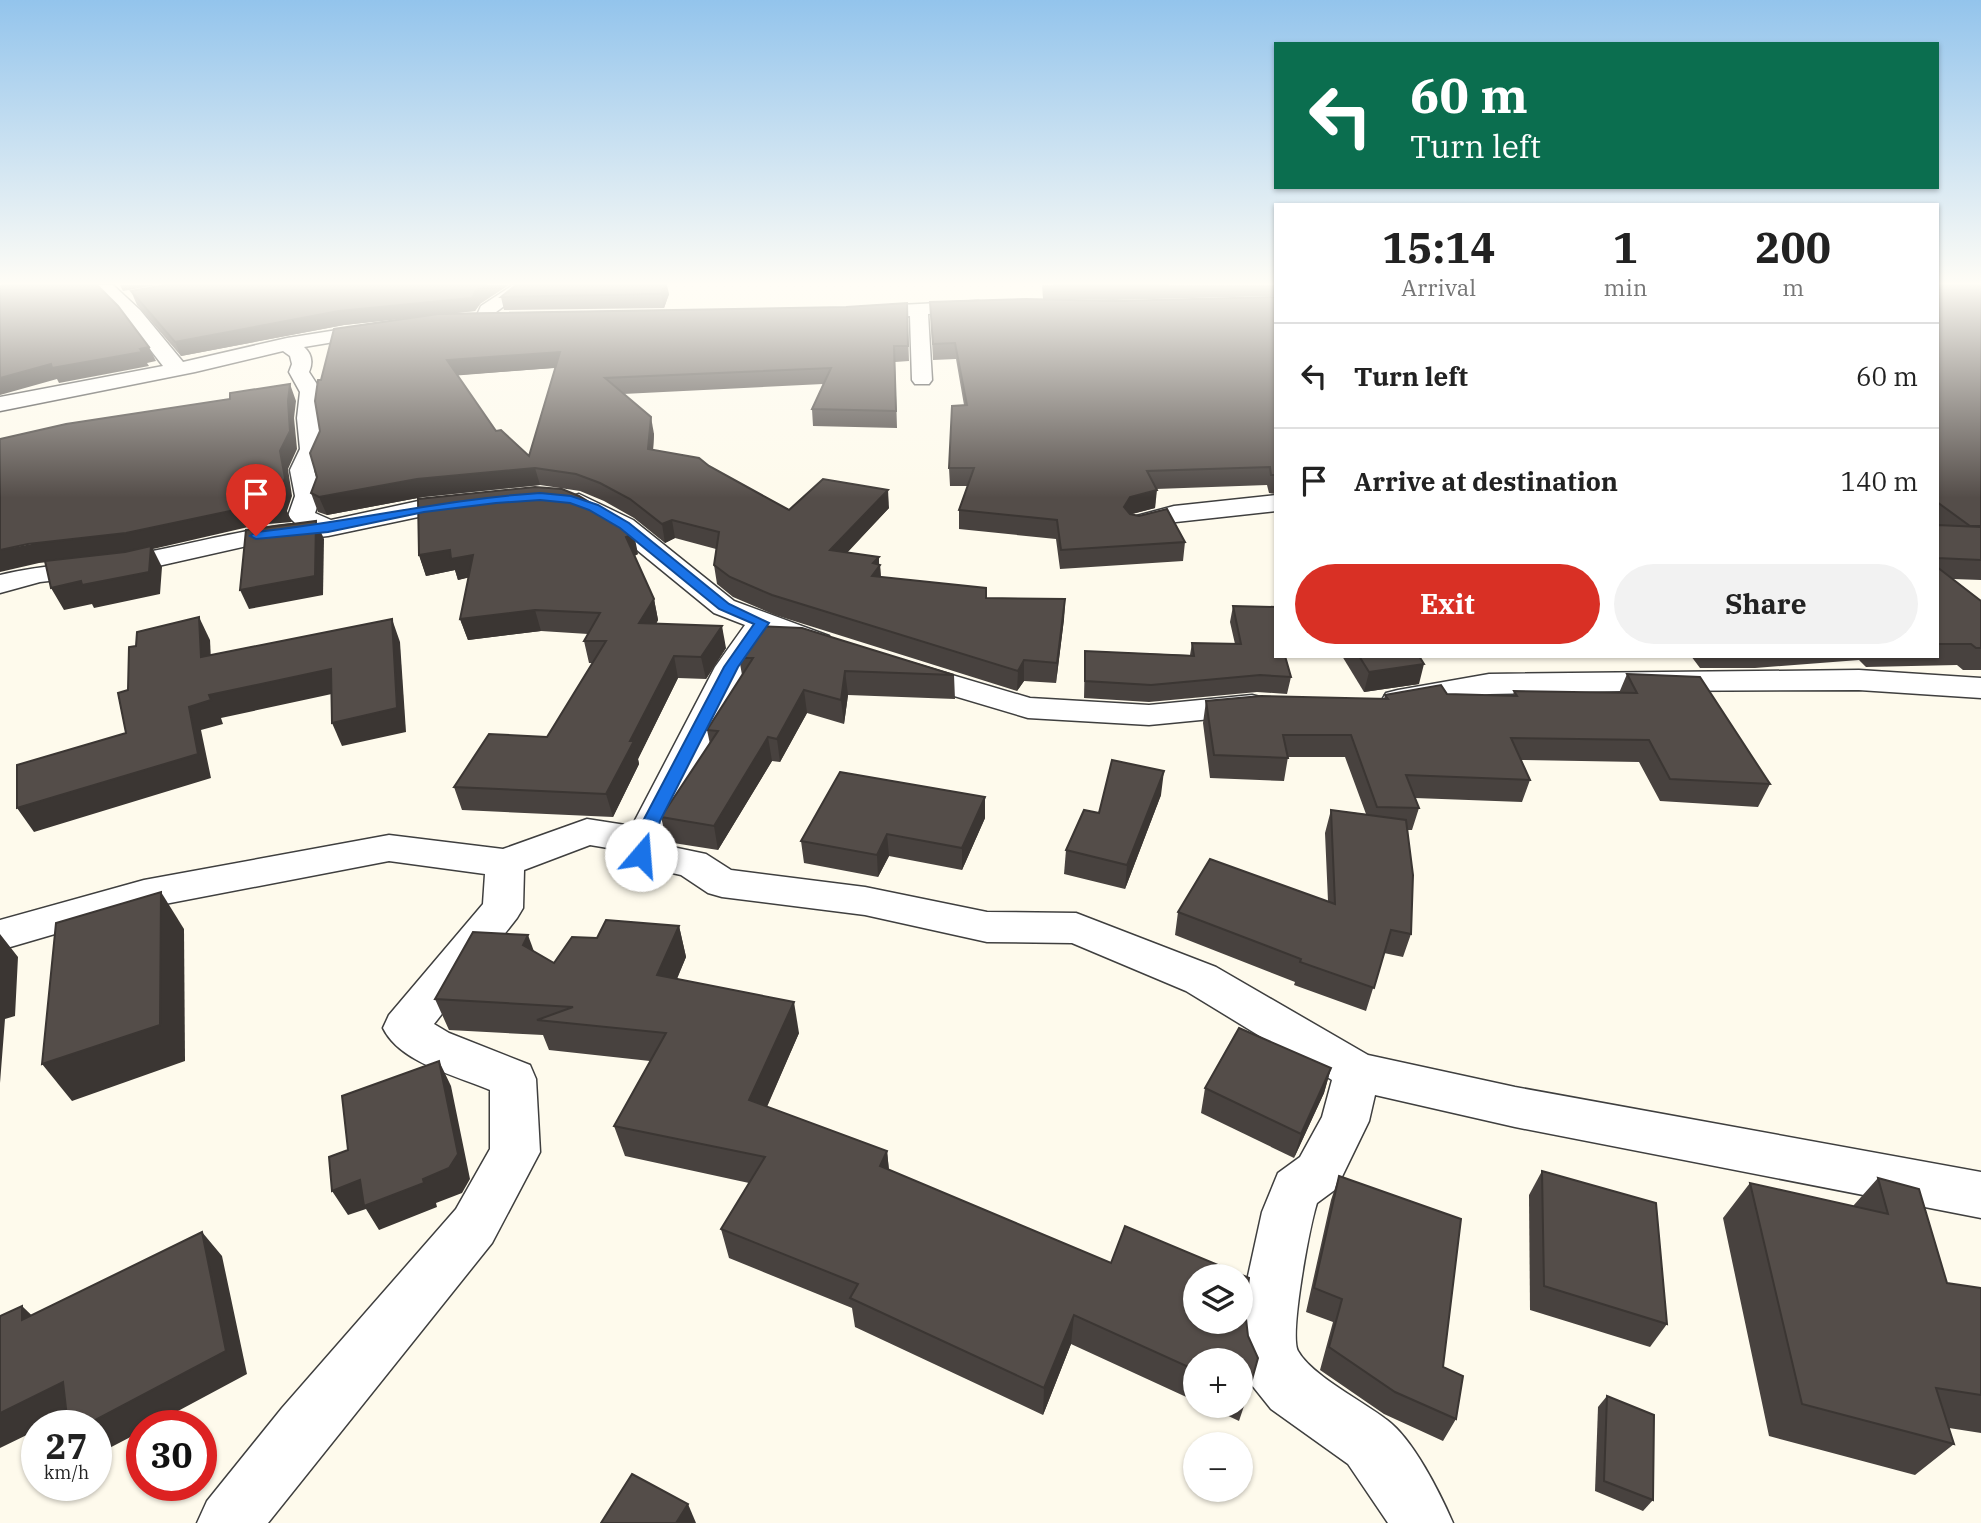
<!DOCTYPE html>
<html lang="en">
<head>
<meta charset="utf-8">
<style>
	:root { --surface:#fff; --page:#f2f2f2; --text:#222; --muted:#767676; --line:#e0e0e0; --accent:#d93025 }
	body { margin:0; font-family:"IBM Plex Serif",serif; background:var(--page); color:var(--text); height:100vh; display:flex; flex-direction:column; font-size:26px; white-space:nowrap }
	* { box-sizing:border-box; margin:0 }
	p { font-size:23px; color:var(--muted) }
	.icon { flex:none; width:38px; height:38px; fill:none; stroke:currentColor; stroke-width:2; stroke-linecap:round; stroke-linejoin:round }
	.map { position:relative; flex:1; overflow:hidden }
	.details { position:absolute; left:1274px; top:203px; width:665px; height:455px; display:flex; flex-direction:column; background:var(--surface); border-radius:0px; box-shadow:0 2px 5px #0004 }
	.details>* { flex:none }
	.top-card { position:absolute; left:1274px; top:42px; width:665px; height:147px; border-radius:0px; box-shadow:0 2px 5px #0004; background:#0b6e4f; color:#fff; overflow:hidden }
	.fabs { position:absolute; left:1183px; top:1264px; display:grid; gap:14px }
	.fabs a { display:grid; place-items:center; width:70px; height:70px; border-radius:50%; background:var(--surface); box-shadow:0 2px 5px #0004; font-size:35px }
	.speed { position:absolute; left:21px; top:1410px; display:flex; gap:14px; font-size:35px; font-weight:700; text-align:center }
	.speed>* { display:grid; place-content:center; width:91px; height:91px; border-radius:50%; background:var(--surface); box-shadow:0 2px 5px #0004; line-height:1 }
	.speed small { font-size:18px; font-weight:400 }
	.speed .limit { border:10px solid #d22; background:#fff; color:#111 }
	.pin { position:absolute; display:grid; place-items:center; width:60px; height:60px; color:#fff; margin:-72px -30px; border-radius:50% 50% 50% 0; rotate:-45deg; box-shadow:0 0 7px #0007 }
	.pin .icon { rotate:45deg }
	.me { position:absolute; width:77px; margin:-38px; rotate:18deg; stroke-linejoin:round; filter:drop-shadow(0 0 5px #0008) }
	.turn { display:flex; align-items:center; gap:24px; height:147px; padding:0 21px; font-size:32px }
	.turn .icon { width:91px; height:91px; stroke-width:2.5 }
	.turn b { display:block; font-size:49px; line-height:60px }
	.eta { display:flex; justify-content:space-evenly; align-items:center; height:119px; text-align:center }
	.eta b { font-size:42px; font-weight:700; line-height:49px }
	.primary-button { display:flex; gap:14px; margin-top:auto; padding:14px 21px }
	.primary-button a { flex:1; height:80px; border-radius:42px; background:var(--accent); color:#fff; font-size:28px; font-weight:700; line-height:80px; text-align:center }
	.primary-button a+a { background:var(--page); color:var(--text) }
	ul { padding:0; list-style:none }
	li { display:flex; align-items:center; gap:21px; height:105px; padding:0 21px; border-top:2px solid var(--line) }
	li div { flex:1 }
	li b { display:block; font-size:26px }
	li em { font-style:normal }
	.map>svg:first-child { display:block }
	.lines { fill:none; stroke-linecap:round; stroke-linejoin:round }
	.street-casing { stroke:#3f3f3f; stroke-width:3 }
	.street { fill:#fff; fill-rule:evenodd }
	.wall { fill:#48423f; fill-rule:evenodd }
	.shaded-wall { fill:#3b3633 }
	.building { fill:#544d49; stroke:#3b3633; stroke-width:2; fill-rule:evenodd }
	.route { fill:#1a73e8; stroke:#114b97; stroke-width:2 }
</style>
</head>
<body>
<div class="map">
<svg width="1981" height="1523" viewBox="0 0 1981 1523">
	<rect width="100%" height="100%" fill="#fefaec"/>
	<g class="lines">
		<g class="street-casing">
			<g id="street">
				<path d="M94,285H113L140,310L183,362L287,338L381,323L388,325L391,329L388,333L304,347C312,354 313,363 309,372L322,392L319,418L324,449L314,470L321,496L315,513L331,520L423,500L465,495L474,498L478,503L474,508L423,516L328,536L256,544L136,571L40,582L0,593V575C46,564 92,563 138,554C191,544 243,529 296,524L288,516L295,496L290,470L300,449L297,418L300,392L289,372L292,364L290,356L283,351L195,372L0,411V397L163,366L126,318Z"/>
				<path d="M513,285H533L496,312L500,319L498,323L491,325L484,323L477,315L481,306Z"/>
				<path d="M978,301L984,302L987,306L984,310L928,314L932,380L929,384H915L912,380L910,316L860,319L851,313L860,307Z"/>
				<path d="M579,494L633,520L734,601L829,636L833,642L829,648L818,651L769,634L747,667L671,821L663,845L706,854L731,870L865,887L987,912L1076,913L1216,967L1368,1055L1515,1087L1981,1172V1218L1515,1127L1375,1095L1369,1121L1336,1189L1317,1203C1310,1225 1289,1335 1298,1351C1311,1375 1364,1402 1387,1420C1413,1439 1440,1493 1453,1523H1388L1348,1464L1271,1409L1251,1384L1242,1364L1239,1338L1248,1276L1262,1212L1278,1173L1300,1157L1322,1117L1332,1080L1186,991L1072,943L987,942L865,915L722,897L708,893L681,875L627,863L620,850L590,845L524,870L523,908L517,918L434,1024L449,1033L530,1065L536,1079L540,1152L492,1243L268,1523H197L207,1501L282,1408L456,1209L490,1149V1090C455,1075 400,1063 383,1028L389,1015L483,904L485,874L389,861L144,908L0,950V920L144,880L389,835L503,849L587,819L632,826L715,667L745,625L714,613L615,532L570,507L566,502L570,497Z"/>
				<path d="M1276,495V511L1176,522L1138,532L1129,530L1125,524L1129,518L1174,506Z"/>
				<path d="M908,662L1030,698L1149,705L1252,695L1264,698L1268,705L1264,712L1252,715L1149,725L1028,718L897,679L892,672L897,665Z"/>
				<path d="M1859,670L1981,678V698L1859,690L1621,691L1489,694L1398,710L1386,707L1382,700L1386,693L1398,690L1489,674Z"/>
			</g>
		</g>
		<use href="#street" class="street"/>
	</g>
	<g class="wall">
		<path d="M1042,285H1276V296L1114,300L1043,299Z"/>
		<path d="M1937,285H1981V580L1953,579L1981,601V670H1963L1957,665L1866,667L1859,660L1755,668H1700L1691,656H1937Z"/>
		<path d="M131,291L480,304L475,311L455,313L846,307L907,303L909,361L895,362L897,428L813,426L812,409L823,384L623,394L654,434L653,450L709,466L789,510L889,508L847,552L880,565L881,577L986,598L1065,599L1064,619L1056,683L1024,681L1017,691L775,615L733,597L717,584L714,565L716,549L675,538L665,543L634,518L604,501L580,491L540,485L423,497L327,515L318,512L311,493L317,477L320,431L321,380L407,318L344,325L181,356L137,305ZM555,368L529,456L496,431L457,375Z"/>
		<path d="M669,294L664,308L504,310L501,297Z"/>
		<path d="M1276,297V494L1269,493L1267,485L1156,489L1155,508L1132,514L1185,542L1183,561L1060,569L1056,539L959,529V510L968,486H950L949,468L964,405L956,359L933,360L930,302L1115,301Z"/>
		<path d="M638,554L634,556L654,599L658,620L656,624L726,648L706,679L678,678L638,759L639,764L613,817L462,810L454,787L547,737L593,663H589L584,641L588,634L541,631L468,640L460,619L469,577L458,580L455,570L426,576L419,555Z"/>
		<path d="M1233,606L1276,656L1291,677L1287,694L1257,692L1149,702L1084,698L1085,651L1190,655L1192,643L1235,644L1230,622Z"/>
		<path d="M759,626L954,675L955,699L848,695L844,724L807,713L780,762L772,761L718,850L667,842L661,817L710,744L707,730L742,675L739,658Z"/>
		<path d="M1342,656H1419V684L1364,692Z"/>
		<path d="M1627,674L1770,784L1758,807L1660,801L1639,762L1521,760L1530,780L1522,802L1415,798L1419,808L1412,830H1408L1411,934L1403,957L1384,953L1366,1011L1294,985L1295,982L1175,935L1178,912L1328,901L1325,833L1331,810L1366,814L1345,757H1288L1284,781L1210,778L1203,723L1206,701L1384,699L1385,695L1447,694L1513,696L1514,691L1619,693Z"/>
		<path d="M1161,795L1125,889L1064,874L1066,850L1099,813Z"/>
		<path d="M985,818L962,870L889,856L878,877L804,863L801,841Z"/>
		<path d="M679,926L686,957L677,979L799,1033L767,1107L887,1151L889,1170L1111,1263L1245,1310L1248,1394L1239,1421L1205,1405H1241V1360H1195V1401L1071,1344L1043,1415L855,1327L852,1308L729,1258L721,1229L749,1183L625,1156L614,1126L650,1061L549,1050L543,1035L449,1030L435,999L534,952L554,963L597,938Z"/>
		<path d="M1331,1068L1324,1093L1294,1158L1201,1113L1205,1088Z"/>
		<path d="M1542,1171L1667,1324L1650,1347L1530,1310L1529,1195Z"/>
		<path d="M1339,1176L1443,1367L1456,1419L1443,1441L1384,1414L1320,1370L1333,1322L1306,1312L1331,1200Z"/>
		<path d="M1878,1178L1947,1283L1981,1288V1433L1949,1428L1954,1444L1915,1475L1769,1436L1723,1218L1750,1183L1853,1206Z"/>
		<path d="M1607,1396L1653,1500L1643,1511L1595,1491L1598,1407Z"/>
	</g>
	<g class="shaded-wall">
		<path d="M120,285H157L123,291Z"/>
		<path d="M485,285H509L480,304L475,311L344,325L181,356L175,342L339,311L476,291Z"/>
		<path d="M665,285H667L669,294L664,308L661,294Z"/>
		<path d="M149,347L156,361L147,363L149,366L59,383L57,379L0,395V378L51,364Z"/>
		<path d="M560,352L564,367L451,376L447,360Z"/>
		<path d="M290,384L296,401L294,418L297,449L288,469L292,496L287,511L292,522L257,525L153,549L162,567L160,594L94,608L92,604L64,610L51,588L136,552L39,563L0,572V550L278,497L280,451Z"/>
		<path d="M651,417L654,434L652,467L648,449Z"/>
		<path d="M535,468L540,485L423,497L327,515L319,497L417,479Z"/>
		<path d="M888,490L889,508L832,569L830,550Z"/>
		<path d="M1157,490L1155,508L1128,515L1124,507L1130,497Z"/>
		<path d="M672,520L675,538L665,543L662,524Z"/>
		<path d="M316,521L324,539L323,595L249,609L240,590Z"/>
		<path d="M634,534L638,554L630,558L626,537Z"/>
		<path d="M450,550L473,555L480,575L458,580L455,570L426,576L419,555Z"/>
		<path d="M879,557V566L880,565L881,584L872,576L873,563Z"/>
		<path d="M654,599L658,620L644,645L639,623Z"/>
		<path d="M1065,599L1064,619L1056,683L1057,663Z"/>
		<path d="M535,610L541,631L468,640L460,619Z"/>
		<path d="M199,617L210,640L212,680L201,657Z"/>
		<path d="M392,619L400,642L406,732L342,746L332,723Z"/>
		<path d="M722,626L726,648L706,679L701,657Z"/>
		<path d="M674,656L678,678L638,759L639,764L613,817L606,794L630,741Z"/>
		<path d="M1024,660V681L1017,691L1018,671Z"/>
		<path d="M1424,664L1419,684L1364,692L1369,672Z"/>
		<path d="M331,669L341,692L221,718L223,724L201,730L211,778L34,832L17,808L209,695Z"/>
		<path d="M845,671L848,695L844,724L841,700Z"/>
		<path d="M804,690L807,713L780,762L777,739Z"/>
		<path d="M768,737L772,761L718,850L714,826Z"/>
		<path d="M1164,771L1161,795L1125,889L1127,865Z"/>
		<path d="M985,797V818L962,870V848Z"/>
		<path d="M887,834L889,856L878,877L877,855Z"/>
		<path d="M161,892L184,929L185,1061L72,1101L42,1064Z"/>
		<path d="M679,926L686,957L665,1006L657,975Z"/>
		<path d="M0,934L18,957L15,1016L5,1019L0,1083Z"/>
		<path d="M528,935L539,965L523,945Z"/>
		<path d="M794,1002L799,1033L756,1131L749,1100Z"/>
		<path d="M439,1061L451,1086L470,1179L462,1193L436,1203L437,1207L379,1230L366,1209L348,1215L332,1191L360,1180L423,1179Z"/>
		<path d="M1331,1068L1324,1093L1294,1158L1301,1134Z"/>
		<path d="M887,1151L890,1182L880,1166Z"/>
		<path d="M202,1232L222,1256L247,1374L150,1426H142V1431L96,1455V1426H84Z"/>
		<path d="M22,1306L47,1330L22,1320Z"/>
		<path d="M1074,1315L1071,1344L1043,1415L1044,1388Z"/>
		<path d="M63,1382L89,1404L44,1426H37V1430L0,1448V1413Z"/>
		<path d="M688,1504L696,1523H676Z"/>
	</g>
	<g class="building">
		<path d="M6,285H97L118,306L149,347L140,349L142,352L52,368L51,364L0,378V286Z"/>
		<path d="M165,285H485L476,291L472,298L339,311L175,342L131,291Z"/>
		<path d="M516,285H665L661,294L501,297Z"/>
		<path d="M1053,285H1169L1115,286Z"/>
		<path d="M1937,285H1981V526H1970L1937,502Z"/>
		<path d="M1276,297V475H1271L1270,467L1147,471L1157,490L1130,497L1124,507L1130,514L1139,516L1167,509L1185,542L1061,550L1057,520L959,510L974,468H949L952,406L967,405L955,343L933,344L930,302L1026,299L1115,301Z"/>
		<path d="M907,303L908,346H894L896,411L812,409L831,368L605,378L651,417L648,449L699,458L709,466L789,510L823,479L888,490L830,550L879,557L873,563L880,565L872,576L986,588V598L1065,599L1057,663L1024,660L1018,671L772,595L730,577L714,565L719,532L672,520L662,524L630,499L600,483L576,474L535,468L417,479L319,497L311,493L317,477L310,453L320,431L315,401L318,380H321L334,329L438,314L846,307ZM560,352L529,456L501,430L496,431L447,360Z"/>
		<path d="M290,384L288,401L290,431L280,451L285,478L278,497L284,504L249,507L126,533L28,544L0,550V439L66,424L230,399V393Z"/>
		<path d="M535,487L562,489L579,496L609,514L634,534L626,537L654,599L639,623L722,626L701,657L674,656L630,741H634L606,794L454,787L489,734L547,737L606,641H584L600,613L535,610L460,619L473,555L451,559L450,550L419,555L418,499Z"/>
		<path d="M316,521L315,576L240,590L246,530Z"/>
		<path d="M1937,525L1981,527V560L1937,558Z"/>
		<path d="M151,546L149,572L82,585L81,581L51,588L45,561L125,552Z"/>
		<path d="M1937,567L1981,601V648H1976L1971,644H1937Z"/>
		<path d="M1233,606L1276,607V656H1285L1291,677L1260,675L1151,685L1085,681V651L1194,656L1192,643L1241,644Z"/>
		<path d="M199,617L201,657L392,619L397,708L332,723L331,669L209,695L211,700L189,707L198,754L17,808V765L126,733L118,693L128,690L129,647L136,646L137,632Z"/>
		<path d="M759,626L802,628L954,675L845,671L841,700L804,690L777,739L768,737L714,826L661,817L718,731L707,730L753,658H739Z"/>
		<path d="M1359,656H1419L1424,664L1369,672Z"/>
		<path d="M1627,674L1700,677L1770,784L1670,779L1649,740L1511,738L1530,780L1406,775L1419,808L1377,807L1351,735H1283L1288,758L1214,755L1206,701L1261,696L1388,699L1385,695L1441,685L1447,694L1517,696L1514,691L1637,693Z"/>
		<path d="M1112,760L1164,771L1127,865L1066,850L1084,810L1099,813Z"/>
		<path d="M840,772L985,797L962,848L887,834L877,855L801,841Z"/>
		<path d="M1331,810L1406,820L1413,875L1411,934L1391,930L1374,988L1300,962L1301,959L1178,912L1210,859L1335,904Z"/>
		<path d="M161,892L160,1025L42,1064L56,923Z"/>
		<path d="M606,920L679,926L657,975L794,1002L749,1100L887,1151L880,1166L1111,1263L1125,1226L1249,1278L1245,1310L1248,1336L1258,1358L1248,1394L1241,1390V1360H1195V1370L1074,1315L1044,1388L850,1298L858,1284L721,1229L765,1157L614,1126L666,1033L537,1020L573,1007L435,999L473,932L528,935L523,945L554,963L572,937L597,938ZM1195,1276H1241V1321H1195Z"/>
		<path d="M1239,1028L1331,1068L1301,1134L1205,1088Z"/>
		<path d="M439,1061L458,1154L449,1168L423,1179L424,1183L364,1206L360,1180L332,1191L329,1157L348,1150L342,1096Z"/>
		<path d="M1542,1171L1656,1203L1667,1324L1544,1286Z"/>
		<path d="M1339,1176L1461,1219L1443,1367L1463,1376L1456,1419L1395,1392L1329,1347L1342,1299L1314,1288Z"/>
		<path d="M1878,1178L1919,1189L1947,1283L1981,1288V1395L1936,1388L1954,1444L1802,1404L1750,1183L1888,1214Z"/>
		<path d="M202,1232L226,1351L84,1426H68L63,1382L0,1413V1316L22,1306V1320Z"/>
		<path d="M1607,1396L1654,1415L1653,1500L1604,1481Z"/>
		<path d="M632,1474L688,1504L676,1523H601Z"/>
	</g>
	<linearGradient id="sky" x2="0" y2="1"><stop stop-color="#93c4ec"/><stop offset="0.57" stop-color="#fffdf6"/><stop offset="1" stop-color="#fffdf6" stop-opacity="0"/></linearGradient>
	<rect width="1981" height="498" fill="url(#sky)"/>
	<path class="route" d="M540,493L571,496L598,505L629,523L729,604L769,623L738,667L660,821L650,855L641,861L633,855L643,821L724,667L754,624L719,609L620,528L589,510L570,503L540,500L496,503L424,512L328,532L256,539L250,536L256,532C352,522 444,499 540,493Z"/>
</svg>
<div class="fabs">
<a><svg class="icon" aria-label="layers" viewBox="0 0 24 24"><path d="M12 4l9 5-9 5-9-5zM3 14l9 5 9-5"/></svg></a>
<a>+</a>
<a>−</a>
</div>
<div class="speed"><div>27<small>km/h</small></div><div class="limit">30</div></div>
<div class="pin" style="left:256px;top:536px;background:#d93025"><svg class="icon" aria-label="arrive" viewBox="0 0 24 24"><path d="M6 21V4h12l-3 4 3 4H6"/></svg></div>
<svg class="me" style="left:641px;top:855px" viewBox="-20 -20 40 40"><circle r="19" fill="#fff"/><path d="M0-13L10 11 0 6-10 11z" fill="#1a73e8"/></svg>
<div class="top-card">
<div class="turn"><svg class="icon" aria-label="left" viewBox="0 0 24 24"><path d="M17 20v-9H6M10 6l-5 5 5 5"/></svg><div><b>60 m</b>Turn left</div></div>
</div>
<section class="details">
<div class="eta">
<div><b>15:14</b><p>Arrival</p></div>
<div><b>1</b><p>min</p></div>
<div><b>200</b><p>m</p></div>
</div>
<ul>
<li><svg class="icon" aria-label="left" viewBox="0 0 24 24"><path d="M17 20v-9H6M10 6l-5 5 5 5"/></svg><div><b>Turn left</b></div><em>60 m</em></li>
<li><svg class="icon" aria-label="arrive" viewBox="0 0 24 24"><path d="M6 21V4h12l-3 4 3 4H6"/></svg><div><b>Arrive at destination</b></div><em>140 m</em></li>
</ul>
<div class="primary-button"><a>Exit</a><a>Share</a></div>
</section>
</div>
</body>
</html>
